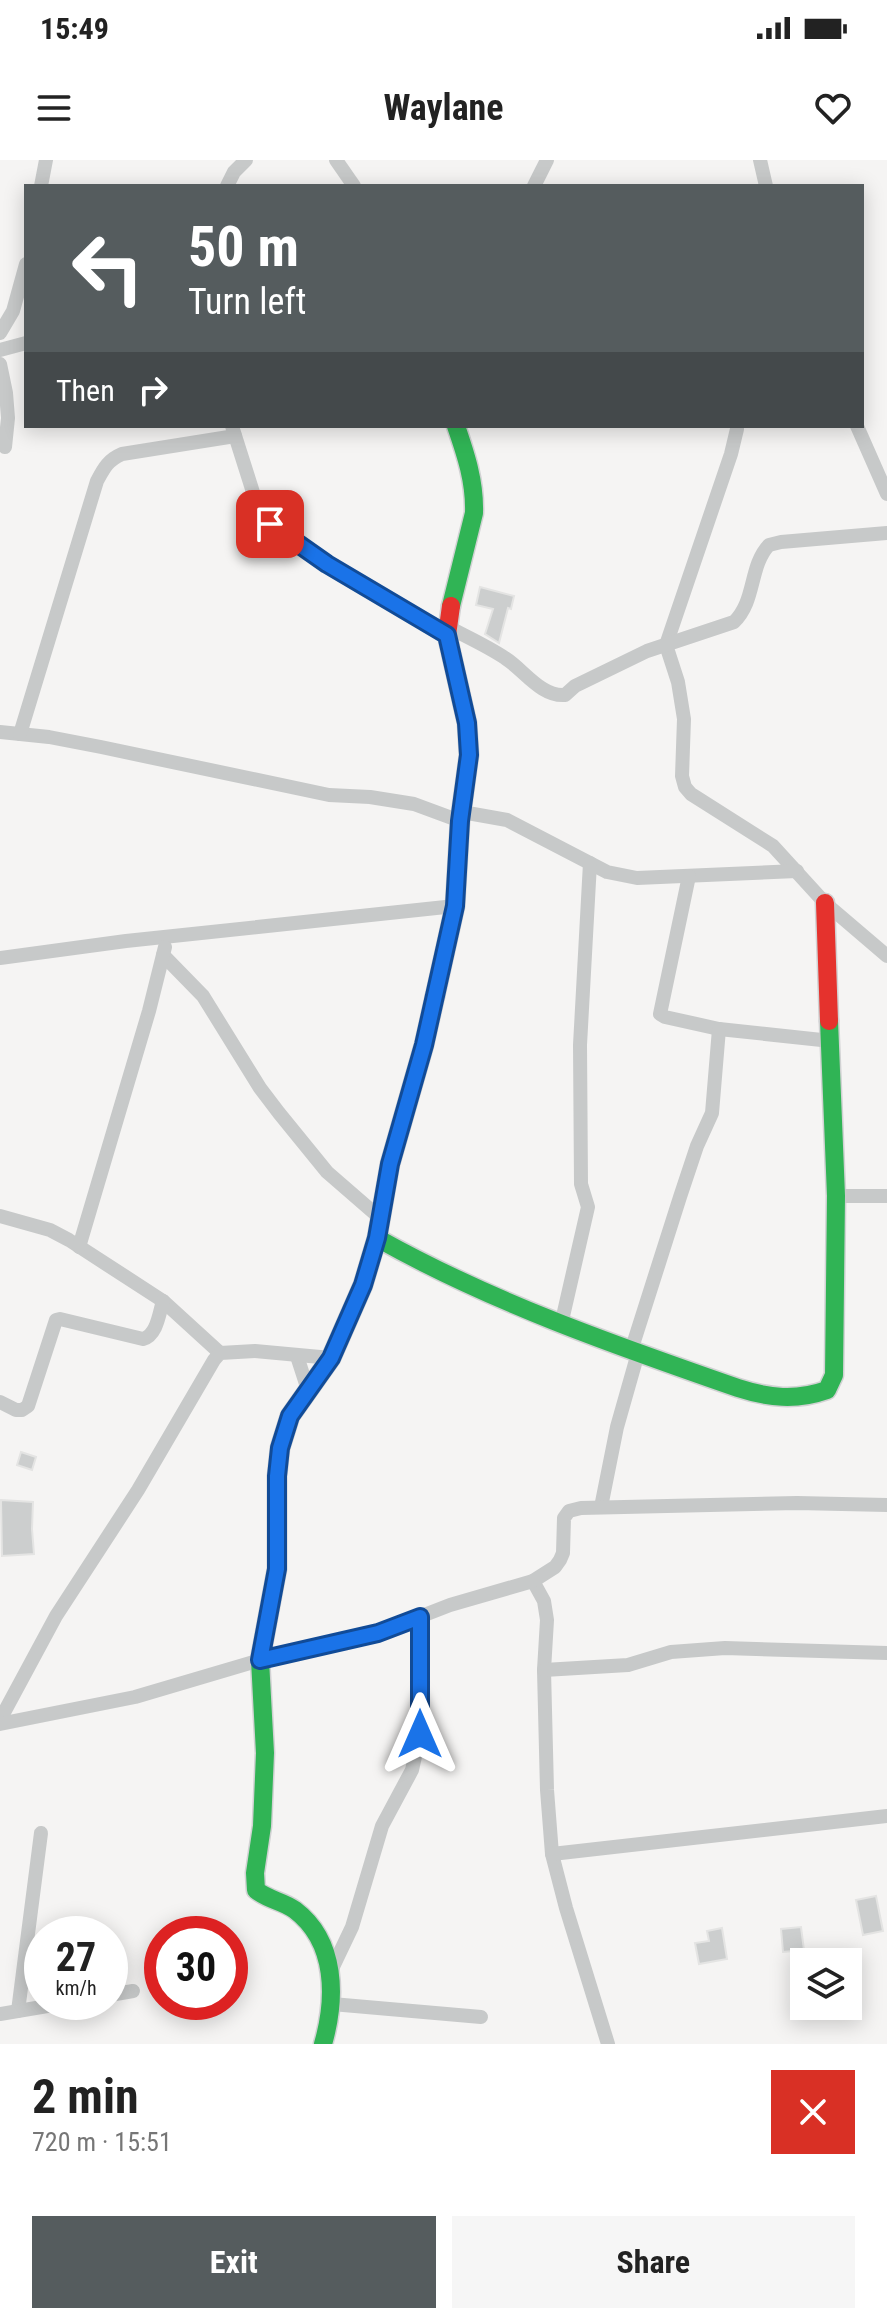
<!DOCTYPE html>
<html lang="en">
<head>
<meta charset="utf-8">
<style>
	:root { --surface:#fff; --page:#f6f6f6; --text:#222; --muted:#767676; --accent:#555c5e }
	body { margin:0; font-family:"Roboto Condensed",sans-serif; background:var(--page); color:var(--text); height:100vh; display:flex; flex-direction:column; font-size:30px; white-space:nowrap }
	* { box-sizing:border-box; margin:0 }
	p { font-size:26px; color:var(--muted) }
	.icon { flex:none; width:44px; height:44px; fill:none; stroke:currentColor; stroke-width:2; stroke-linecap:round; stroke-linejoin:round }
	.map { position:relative; height:1884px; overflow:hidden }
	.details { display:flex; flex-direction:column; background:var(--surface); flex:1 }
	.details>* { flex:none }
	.top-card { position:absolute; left:24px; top:24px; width:840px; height:244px; border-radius:0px; box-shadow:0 4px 20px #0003; background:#555c5e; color:#fff; overflow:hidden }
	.controls { position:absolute; left:790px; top:1788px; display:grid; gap:16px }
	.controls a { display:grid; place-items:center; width:72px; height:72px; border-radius:0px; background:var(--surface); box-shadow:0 4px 20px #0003; font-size:40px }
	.speed { position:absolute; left:24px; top:1756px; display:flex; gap:16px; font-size:40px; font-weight:700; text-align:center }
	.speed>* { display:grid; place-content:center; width:104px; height:104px; border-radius:50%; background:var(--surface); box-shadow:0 4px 20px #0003; line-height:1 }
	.speed small { font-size:20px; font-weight:400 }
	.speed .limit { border:12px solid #d22; background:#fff; color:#111 }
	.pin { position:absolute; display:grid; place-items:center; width:68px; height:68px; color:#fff; margin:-34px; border-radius:16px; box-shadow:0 4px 12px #0006 }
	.me { position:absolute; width:88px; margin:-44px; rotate:0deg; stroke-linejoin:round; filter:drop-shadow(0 0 6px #0008) }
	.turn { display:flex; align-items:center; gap:28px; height:168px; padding:0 32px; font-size:36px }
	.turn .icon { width:104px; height:104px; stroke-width:2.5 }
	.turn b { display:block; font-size:56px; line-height:68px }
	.then { display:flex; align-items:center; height:76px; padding:0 32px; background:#0003; gap:16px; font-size:30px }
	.round { display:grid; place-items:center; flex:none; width:84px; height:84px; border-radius:0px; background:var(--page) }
	.summary { display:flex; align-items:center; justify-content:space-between; height:136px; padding:0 32px }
	h1 { font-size:48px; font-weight:700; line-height:60px }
	.action { display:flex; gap:16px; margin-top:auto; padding:16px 32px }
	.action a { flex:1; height:92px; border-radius:0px; background:var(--accent); color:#fff; font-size:32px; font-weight:700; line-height:92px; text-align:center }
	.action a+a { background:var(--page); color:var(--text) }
	.status { display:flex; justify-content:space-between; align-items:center; height:56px; padding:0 40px; background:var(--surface); direction:ltr }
	.status svg { height:22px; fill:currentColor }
	header { display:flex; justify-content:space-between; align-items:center; height:104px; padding:0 32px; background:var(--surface); font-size:36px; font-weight:700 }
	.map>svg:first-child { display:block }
	.building { fill:#cccece; stroke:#e4e4e3; stroke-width:2 }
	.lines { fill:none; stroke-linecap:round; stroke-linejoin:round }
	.fast-casing { stroke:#d1d2d3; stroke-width:21 }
	.jam-casing { stroke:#d1d2d3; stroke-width:21 }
	.street { stroke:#c7c9c9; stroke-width:14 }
	.fast { stroke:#30b455; stroke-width:18 }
	.jam { stroke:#e5322d; stroke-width:18 }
	.route-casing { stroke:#114b97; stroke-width:20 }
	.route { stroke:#1a73e8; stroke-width:14 }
</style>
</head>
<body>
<div class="status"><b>15:49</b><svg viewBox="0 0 49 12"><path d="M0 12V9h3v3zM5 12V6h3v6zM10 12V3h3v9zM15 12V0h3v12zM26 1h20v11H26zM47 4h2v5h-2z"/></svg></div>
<header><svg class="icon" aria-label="menu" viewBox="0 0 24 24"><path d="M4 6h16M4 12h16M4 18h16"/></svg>Waylane<svg class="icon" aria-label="heart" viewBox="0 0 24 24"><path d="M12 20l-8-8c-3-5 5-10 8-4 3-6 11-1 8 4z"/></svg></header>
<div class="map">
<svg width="887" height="1884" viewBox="0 0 887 1884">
	<rect width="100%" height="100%" fill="#f5f4f3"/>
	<g class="building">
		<path d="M480,427L514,436L511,449L508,448L499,483L485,474L493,449L476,445Z"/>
		<path d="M21,1292L36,1297L32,1310L17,1305Z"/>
		<path d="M1,1340L33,1342L32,1369L34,1394L2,1396Z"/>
		<path d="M876,1736L883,1771L863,1775L856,1740Z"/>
		<path d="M801,1767L804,1790L783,1792L781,1769Z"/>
		<path d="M722,1768L727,1799L699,1804L695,1783L709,1781L707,1771Z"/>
	</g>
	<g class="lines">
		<g class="fast-casing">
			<g id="fast">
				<path d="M451,446L474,353C475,322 466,295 456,266"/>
				<path d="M377,1078C491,1142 614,1185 738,1228C769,1238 796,1241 827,1230L834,1215L836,1036L829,861"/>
				<path d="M323,1884C336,1839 337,1782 295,1750C283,1741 268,1740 256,1730L255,1713L262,1666L265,1593L260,1500L277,1409V1316L280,1288L290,1256L331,1198L363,1125L377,1078L390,1004L424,885L435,836"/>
			</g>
		</g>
		<g class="jam-casing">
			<g id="jam">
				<path d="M825,743L829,861"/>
				<path d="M435,836L455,746L460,661L469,595L467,563L447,475L451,446"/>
			</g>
		</g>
		<g class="street">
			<path d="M336,0L354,26"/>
			<path d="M760,0L766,26"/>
			<path d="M41,26L46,0"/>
			<path d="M227,26L234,12L246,0"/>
			<path d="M534,26L547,0"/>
			<path d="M0,173L13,151L26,104"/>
			<path d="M0,190L26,183"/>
			<path d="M0,204L6,233L8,258L5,287"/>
			<path d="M232,266L258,348L270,364L327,404L447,475"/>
			<path d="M857,266L887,334"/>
			<path d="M737,269L731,294L666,485L678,522L684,559L682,616L685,627L691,634L773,686L825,743L887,796"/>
			<path d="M448,467C467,477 487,486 505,498C524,510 541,537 565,535L575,526L647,491L734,462C756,441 749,406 769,385L781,382L887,373"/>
			<path d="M0,572L49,577L101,587L329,635L370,637L414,644L460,661"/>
			<path d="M20,574L97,321C104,308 108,300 122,294L235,276"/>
			<path d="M462,652L507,660L607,712L637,718L797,711"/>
			<path d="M689,716L660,854L665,857L719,869L831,881"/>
			<path d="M163,795L203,836L260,928L279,953L327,1012L380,1058"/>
			<path d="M0,798L126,781L455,746"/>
			<path d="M836,1036H887"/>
			<path d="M0,1056L50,1070L69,1080L163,1141L220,1193"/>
			<path d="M79,1087L149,851L165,787"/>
			<path d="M561,1165L588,1047L581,1024L580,885L590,703"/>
			<path d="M631,1191L680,1037L697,986L712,953L719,869"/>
			<path d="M297,1196L308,1230"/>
			<path d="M0,1242L16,1250H22L28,1246L56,1160L60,1159L143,1179C157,1175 159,1154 163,1141"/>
			<path d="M601,1347L617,1267L638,1193"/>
			<path d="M533,1421L544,1441L547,1460L544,1510L547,1630L552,1694L566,1748L608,1884"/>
			<path d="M544,1510L628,1505L671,1492L725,1488L887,1493"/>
			<path d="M0,1560L56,1456L138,1330L214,1200L220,1193L255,1191L331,1198"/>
			<path d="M0,1564L135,1537L260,1500L378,1473L450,1445L533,1421L555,1407L560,1400L563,1393L564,1358L569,1351L581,1348L797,1343L887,1345"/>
			<path d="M552,1694L887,1656"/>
			<path d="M331,1811L352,1767L382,1666L412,1610L420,1574V1457"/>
			<path d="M110,1835L133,1831"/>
			<path d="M332,1844L481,1857"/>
			<path d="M18,1851L41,1673"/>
			<path d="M0,1854L71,1842"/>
		</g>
		<use href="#fast" class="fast"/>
		<use href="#jam" class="jam"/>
	</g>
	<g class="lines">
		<g class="route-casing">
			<path id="route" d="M270,364L327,404L447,475L467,563L469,595L460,661L455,746L424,885L390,1004L377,1078L363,1125L331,1198L290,1256L280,1288L277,1316V1409L260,1500L378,1473L420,1457V1574"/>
		</g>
		<use href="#route" class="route"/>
	</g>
</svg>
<div class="controls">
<a><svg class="icon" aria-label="layers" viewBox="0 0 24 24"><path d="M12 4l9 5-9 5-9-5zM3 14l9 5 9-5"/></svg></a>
</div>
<div class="speed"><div>27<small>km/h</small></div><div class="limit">30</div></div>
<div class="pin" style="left:270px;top:364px;background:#d93025"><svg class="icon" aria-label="arrive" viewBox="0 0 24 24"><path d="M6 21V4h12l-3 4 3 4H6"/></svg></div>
<svg class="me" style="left:420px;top:1574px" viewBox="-20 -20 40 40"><path d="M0-17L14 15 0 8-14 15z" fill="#1a73e8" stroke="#fff" stroke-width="4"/></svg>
<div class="top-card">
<div class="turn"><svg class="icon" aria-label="left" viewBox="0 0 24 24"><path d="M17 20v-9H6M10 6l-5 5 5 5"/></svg><div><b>50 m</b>Turn left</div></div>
<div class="then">Then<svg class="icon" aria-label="right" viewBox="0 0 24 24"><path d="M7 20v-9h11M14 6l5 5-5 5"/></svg></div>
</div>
</div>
<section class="details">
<div class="summary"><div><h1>2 min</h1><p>720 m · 15:51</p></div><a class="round" style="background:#d93025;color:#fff"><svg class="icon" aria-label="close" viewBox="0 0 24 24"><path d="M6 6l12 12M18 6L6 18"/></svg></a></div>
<div class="action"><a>Exit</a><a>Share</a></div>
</section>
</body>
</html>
